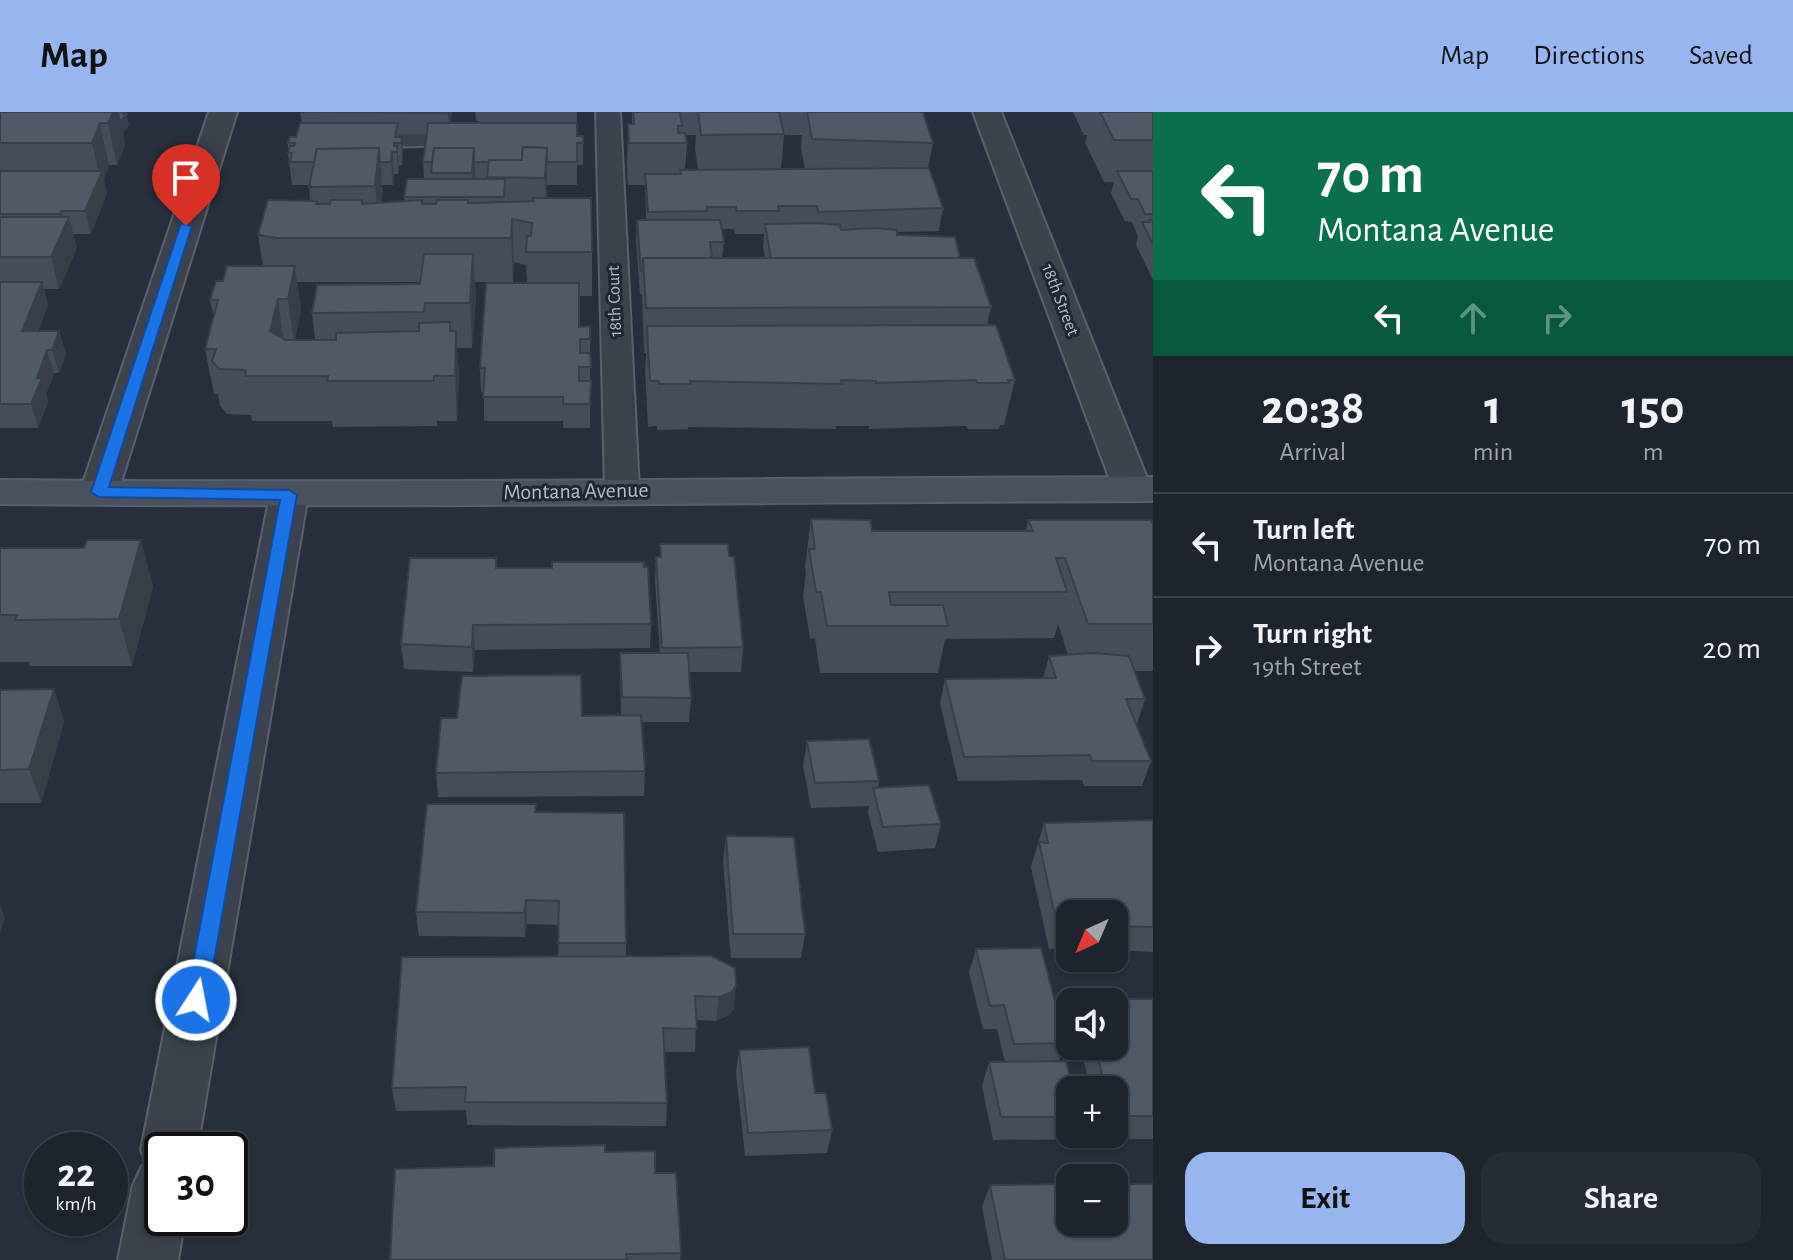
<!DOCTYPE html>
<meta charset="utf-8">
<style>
body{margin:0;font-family:"Alegreya Sans",sans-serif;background:#252c35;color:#f1f3f6;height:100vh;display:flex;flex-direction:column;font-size:30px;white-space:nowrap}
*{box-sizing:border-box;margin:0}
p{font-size:26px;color:#a0a4aa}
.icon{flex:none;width:44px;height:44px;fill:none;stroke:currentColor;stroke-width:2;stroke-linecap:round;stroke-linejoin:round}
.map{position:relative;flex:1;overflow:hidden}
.panel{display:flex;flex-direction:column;background:#1d242d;width:640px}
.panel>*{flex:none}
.guide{background:#0b6e4f;color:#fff;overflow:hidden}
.needle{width:52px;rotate:224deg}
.tools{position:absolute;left:1056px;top:788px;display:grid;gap:16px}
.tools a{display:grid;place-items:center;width:72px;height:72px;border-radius:16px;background:#1d242d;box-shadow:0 2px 6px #0004,0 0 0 2px #3b4149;font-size:40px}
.speed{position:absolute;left:24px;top:1020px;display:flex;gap:16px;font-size:40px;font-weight:700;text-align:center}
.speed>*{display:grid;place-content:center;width:104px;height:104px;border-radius:50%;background:#1d242d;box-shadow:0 2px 6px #0004,0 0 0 2px #3b4149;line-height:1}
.speed small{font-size:20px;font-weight:400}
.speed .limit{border:4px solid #111;border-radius:12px;background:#fff;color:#111}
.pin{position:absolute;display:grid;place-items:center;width:68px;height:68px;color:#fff;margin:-82px -34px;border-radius:50% 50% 50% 0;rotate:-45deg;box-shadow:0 0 8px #0007}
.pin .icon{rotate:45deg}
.me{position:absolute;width:88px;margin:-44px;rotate:11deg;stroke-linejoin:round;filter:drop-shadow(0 0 6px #0008)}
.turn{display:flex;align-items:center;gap:28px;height:168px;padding:0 32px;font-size:36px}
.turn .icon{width:104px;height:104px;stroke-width:2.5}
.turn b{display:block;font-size:56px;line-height:68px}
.lanes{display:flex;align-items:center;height:76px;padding:0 32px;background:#0003;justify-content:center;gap:40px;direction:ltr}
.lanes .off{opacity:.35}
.eta{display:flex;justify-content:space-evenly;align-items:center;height:136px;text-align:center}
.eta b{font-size:48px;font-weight:700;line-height:56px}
.action{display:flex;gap:16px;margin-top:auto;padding:16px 32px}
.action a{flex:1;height:92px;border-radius:24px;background:#96b6ed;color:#111;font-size:32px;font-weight:700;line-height:92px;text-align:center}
.action a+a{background:#252c35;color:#f1f3f6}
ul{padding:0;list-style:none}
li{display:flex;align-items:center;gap:24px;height:104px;padding:0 32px;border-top:2px solid #3b4149}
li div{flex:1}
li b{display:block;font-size:30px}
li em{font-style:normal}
header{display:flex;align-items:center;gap:48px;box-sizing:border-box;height:112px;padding:0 40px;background:#96b6ed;color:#111}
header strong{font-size:38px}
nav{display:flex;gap:44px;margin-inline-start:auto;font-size:28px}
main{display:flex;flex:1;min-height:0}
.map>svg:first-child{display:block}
</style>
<header>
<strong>Map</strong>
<nav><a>Map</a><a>Directions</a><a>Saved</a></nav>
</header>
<main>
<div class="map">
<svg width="1153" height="1148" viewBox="0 0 1153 1148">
<rect width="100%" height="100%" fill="#27303c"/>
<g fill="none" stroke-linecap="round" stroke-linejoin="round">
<!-- lane casing -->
<g stroke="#59606a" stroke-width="4">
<g id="lane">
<path d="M596 0H620L639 378 634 385 622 388 610 385 605 378Z"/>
<path d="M478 19 487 22 491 27 487 32 352 36 343 33 339 28 343 23 352 20Z"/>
</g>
</g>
<!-- street casing -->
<g stroke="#59606a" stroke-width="4">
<g id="street">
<path d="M209 0H237L118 380 113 389 99 392 85 389 80 380Z"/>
<path d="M973 0H1001L1151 376 1146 385 1132 388 1118 385 1113 376Z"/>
<path d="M289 371 303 374 308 383 197 1038H162V1106H185L178 1148H118L133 1073 142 1054 147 1052 141 1038 270 383 275 374Z"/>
</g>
</g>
<!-- secondary casing -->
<g stroke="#59606a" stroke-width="4">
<path id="secondary" d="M1153 365V389C769 390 384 396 0 392V368C384 372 769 366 1153 365Z"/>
</g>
<!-- lane -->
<use href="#lane" fill="#3b424c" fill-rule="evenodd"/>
<!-- street -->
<use href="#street" fill="#3b424c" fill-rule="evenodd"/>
<!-- secondary -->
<use href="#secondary" fill="#49515f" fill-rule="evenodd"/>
</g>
<!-- wall -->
<g fill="#454d59" fill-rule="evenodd">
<path d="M0 0 129 13 123 21 125 33 117 53H109L104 67 107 81 91 122H73L77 136 59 177H44L48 193 38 219H59L66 243 59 261H54L46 282 48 290 38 316H0Z"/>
<path d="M300 0H452L450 11H479V9H476L475 0H577V24H583V53H577V73H547V86L592 140V184H579V215L590 214V316H563V309H484V280H481L480 256 527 171 526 153 514 150 513 170H475L476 186 472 236H457L459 264 457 309H437V314L333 315 332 309H252L251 303 227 302 220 294 218 282H214L205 237 214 206 210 188 223 169 263 154 258 123 310 89 309 73H292L288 41V31L296 25 302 11ZM398 22H427L423 50 424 67 404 85 405 89 382 91V73H393L394 62H398L399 53H402L403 47 402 25H399ZM297 170H420V172L312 201 315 228H295L301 198Z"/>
<path d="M632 0H923L933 31 928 56 943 96 939 119 897 120V123L960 146 991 195 987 213 1015 268 1004 313H1000L999 317H968L966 314 869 317V314H836V317L688 315V317L657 318V314L648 315 645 259 646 241H644L642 182H640L636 131 637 108H646L645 73H628L627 54 628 12H632ZM686 23H696L695 36 698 58H685L687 31ZM784 23H802L801 36 805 57H781ZM722 117H734L735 122H764L763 135 765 146H722L724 130Z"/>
<path d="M1073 0H1153V168L1136 133 1138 124 1132 110 1125 109 1111 81 1114 70H1104L1085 31 1087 23H1084Z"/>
<path d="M811 407 872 419H1026L1028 408 1153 412V559H1135L1145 587 1137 612 1151 649 1142 674H1084L1082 668 958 669 940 591 945 567 1043 566 1049 544 1068 543 1058 512 1054 526 945 527 938 561H820L815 526 810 527 803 484 806 461 805 454Z"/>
<path d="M660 432 729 444 743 535 741 560H689L691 586 689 610H641L645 659 644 684 438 685 436 661 582 604H621L620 541H660L655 469 656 445H660Z"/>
<path d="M0 436 153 474 132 554H30L29 550H0Z"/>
<path d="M496 446 497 456 651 512 650 536 475 538 473 560 404 557 401 532Z"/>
<path d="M54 577 64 610 41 691H0V578Z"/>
<path d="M807 629 879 669 878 676 941 712 935 736 878 740 868 701 869 694 811 696 803 654Z"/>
<path d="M536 700 626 831V845L712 844 734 897 729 903 716 909 696 908 695 940H665L667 991 666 1014 467 1013 466 998 396 999 392 976 558 845 559 813 527 812 525 825 419 824 416 800Z"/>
<path d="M1153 708V840L1114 838V802H1070V837H1049L1031 755 1044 711Z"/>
<path d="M726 724 805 822 801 846H731L723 749Z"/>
<path d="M976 837 1066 931 1059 949 1070 966H1088L1083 946 1087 934H1114V890H1097L1098 887H1153V1027L993 1028 982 974 989 950H1005L997 917H983L969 861ZM1070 978H1114V1022H1070Z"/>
<path d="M739 938 832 1018 827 1041 745 1044 736 961Z"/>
<path d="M605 1040 655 1061 681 1141 680 1148H390L494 1054Z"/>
<path d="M990 1073 1153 1148H992L982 1095Z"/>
</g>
<!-- shaded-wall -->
<g fill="#383f48">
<path d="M113 0H126L129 13 123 21 125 33 117 53 108 11Z"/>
<path d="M448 0H452L449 22Z"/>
<path d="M100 11 109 53 104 67 107 81 91 122 85 99 100 65 92 31Z"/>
<path d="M402 25 403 47 402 53 401 31Z"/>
<path d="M397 34 399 56 398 62 397 40Z"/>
<path d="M379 36 383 79 379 117 375 74Z"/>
<path d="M474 36 476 78 473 85 472 61Z"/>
<path d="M547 36V78L546 108 545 66Z"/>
<path d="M392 40 394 62 393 73 391 50Z"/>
<path d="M61 99 65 115 69 105 77 136 59 177 51 145 64 118 60 102Z"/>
<path d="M512 107 514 150 513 170 511 126Z"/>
<path d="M473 142 476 186 472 236 470 191Z"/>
<path d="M295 154 301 198 294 232 288 187Z"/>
<path d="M42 170 48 193 28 242 22 219Z"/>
<path d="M278 187 284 232 270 219Z"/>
<path d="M59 219 66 243 59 261 52 238Z"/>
<path d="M456 219 459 264 457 309 455 264Z"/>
<path d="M47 238 54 261 46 282 48 290 38 316 31 292 37 266Z"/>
<path d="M141 428 153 474 132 554 119 507Z"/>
<path d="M473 513 475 538 473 560 472 535Z"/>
<path d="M54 577 64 610 41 691 29 657Z"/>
<path d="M526 788 527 812 525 825 524 801Z"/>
<path d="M0 793 5 806 0 822Z"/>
<path d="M736 873 734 897 729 903 716 909 719 885Z"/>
</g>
<!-- building -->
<g fill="#505a67" stroke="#383f48" stroke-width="2">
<path d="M0 0H113L108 11H100L92 31H0Z"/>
<path d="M118 0H124L123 2H127L120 10Z"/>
<path d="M300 0H448V1Z"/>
<path d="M633 0H680L682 14H678V21H685L687 31H629L628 12H634Z"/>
<path d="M698 0H779L784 22 701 23Z"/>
<path d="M807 0H923L933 31 812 27Z"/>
<path d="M1100 0H1153V28H1114Z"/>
<path d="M300 11H398L395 25H402L401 31H394V34H397V40H392L391 50H380L379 36 317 37 314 50H290L292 41H288L290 34H294L295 31H288L290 25H296Z"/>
<path d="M428 11H577V24H583V31H577V50H547V36L523 35 522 48H489V50H474V36H434L432 50H423Z"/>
<path d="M523 35 547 36 545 66 487 65 489 48H522Z"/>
<path d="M379 36 375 74 309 75 317 37Z"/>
<path d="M434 36H474L472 61H431Z"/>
<path d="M929 56 943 96 818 100 817 94H778L779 99H736V95H707V99L648 100 645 62H681L680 58Z"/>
<path d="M0 59H102L85 99H61L60 102H0Z"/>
<path d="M1117 59H1153V102H1145L1138 87H1131Z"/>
<path d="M407 67H505L504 85H404Z"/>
<path d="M533 86H591L592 140H526L527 124H531L532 111 512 107 511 126H277L258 123 268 88 317 89 316 92H330L331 88H362V92L422 88V92H436L437 88H468V91H479L534 89Z"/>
<path d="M0 105H69L51 145H0Z"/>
<path d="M637 108H720L724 130H710L712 146H643V159H641Z"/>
<path d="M1149 108H1153V132L1142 110H1150Z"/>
<path d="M817 111 840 113 841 118 873 116 897 118V123L955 125 960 146H771L765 112Z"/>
<path d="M424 142H473L470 191H425L424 200 312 201 317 173 420 172Z"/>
<path d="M643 146H974L991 195 646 196Z"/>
<path d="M227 154H295L288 187H278L270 219 286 228H336V221L419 219V211L450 210V219H456L455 264H434V269H327L328 264H245L246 258 219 257 212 249 216 237H205L218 188H210L216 169H223Z"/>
<path d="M0 170H42L22 219H59L52 238H47L37 266H42L31 292H0Z"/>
<path d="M486 171H579V215L590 214V227H580V241H590L591 255H579V269H591L590 292H563V285H483L485 256H480Z"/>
<path d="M996 213 1015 268H1008L1009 271H977L976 268 876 271V269L841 268 842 272 690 269 691 272H659V269H650L647 214Z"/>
<path d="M811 407 870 408 872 419H1033L1028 408H1151L1153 412V512H1088L1065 446H1056L1067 480H889L891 493H943L948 514H827L821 480H816L809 437H815Z"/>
<path d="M87 428H141L119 507 15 508 17 503H0V436H84Z"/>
<path d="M660 432H728L729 444 734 445 743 535 662 536 656 445H661Z"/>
<path d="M410 446H496V456H552V450H644V455H648L651 512 473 513 472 535 401 532Z"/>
<path d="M620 541H688L691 586 622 585Z"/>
<path d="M1093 541 1129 544 1145 587H1126L1151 649H1092L1090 643 964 645 945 567 1056 566 1049 544Z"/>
<path d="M581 563 582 604 641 603 645 659 436 661 441 606H457L462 564Z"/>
<path d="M54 577 29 657 0 658V578Z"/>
<path d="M869 627 879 669 815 671 807 629Z"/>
<path d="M929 673 941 712 883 715 873 676Z"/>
<path d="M427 692H536L535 700 624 701 626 831H558L559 789 526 788 524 801 416 800Z"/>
<path d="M1153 708V815L1114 814V802H1070V813H1057L1039 730 1048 731 1044 711Z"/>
<path d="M726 724 794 725 805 822H733Z"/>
<path d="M1041 836 1066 931 1014 932 1004 893 990 894 976 837Z"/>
<path d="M712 844 735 856 736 873 732 880 719 885 695 884 697 917 663 916 667 991 465 990 466 975 392 976 402 845Z"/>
<path d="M1098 887H1153V1004H1114V978H1070V1005H1001L989 950 1066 949 1070 966H1103L1095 934H1114V890H1099Z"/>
<path d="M809 935 815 981H826L832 1018 748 1021 739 938Z"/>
<path d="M605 1033V1040L655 1039V1061H676L681 1141 626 1142 627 1148H390L395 1057 494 1054V1036Z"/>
<path d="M1070 1072V1110H1114V1072H1153V1148H1005L990 1073Z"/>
</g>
<!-- route -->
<path fill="#1a73e8" stroke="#114b97" stroke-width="2" d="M181 111 192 114 109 375 289 378 297 383 207 888 204 894 196 897 189 894 186 888 280 388 99 385 91 380Z"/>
<g text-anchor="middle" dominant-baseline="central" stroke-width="6" stroke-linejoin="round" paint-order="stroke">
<!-- far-street labels -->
<g font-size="18" fill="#b7bdc7" stroke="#202732">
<text transform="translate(1060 188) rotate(69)">18th Street</text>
<text transform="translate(615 189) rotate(-92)">18th Court</text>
</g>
<!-- street labels -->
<g font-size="22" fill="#b7bdc7" stroke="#202732">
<text transform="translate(576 379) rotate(-1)">Montana Avenue</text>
</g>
</g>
</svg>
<div class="tools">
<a><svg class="needle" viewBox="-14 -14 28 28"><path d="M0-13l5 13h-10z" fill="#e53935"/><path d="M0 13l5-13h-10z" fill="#a0a4aa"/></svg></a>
<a><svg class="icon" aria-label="sound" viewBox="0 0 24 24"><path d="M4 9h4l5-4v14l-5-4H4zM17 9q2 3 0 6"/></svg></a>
<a>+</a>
<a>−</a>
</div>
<div class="speed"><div>22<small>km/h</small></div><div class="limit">30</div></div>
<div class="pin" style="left:186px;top:114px;background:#d93025"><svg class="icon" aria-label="arrive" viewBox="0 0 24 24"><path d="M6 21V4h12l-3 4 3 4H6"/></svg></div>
<svg class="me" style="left:196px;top:888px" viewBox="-20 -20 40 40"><circle r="17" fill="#1a73e8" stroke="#fff" stroke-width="3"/><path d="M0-11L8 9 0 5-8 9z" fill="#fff"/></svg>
</div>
<section class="panel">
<div class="guide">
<div class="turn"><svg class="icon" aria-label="left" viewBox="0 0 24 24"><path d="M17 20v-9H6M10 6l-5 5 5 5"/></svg><div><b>70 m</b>Montana Avenue</div></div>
<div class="lanes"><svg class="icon" aria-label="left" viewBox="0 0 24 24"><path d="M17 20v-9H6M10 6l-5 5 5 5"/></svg><svg class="icon off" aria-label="ahead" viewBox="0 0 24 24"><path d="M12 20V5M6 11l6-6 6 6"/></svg><svg class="icon off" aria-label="right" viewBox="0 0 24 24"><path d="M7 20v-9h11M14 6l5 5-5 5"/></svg></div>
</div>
<div class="eta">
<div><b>20:38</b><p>Arrival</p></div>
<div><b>1</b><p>min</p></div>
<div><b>150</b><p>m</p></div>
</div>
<ul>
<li><svg class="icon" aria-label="left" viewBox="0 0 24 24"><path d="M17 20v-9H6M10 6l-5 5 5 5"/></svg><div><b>Turn left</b><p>Montana Avenue</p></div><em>70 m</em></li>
<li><svg class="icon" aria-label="right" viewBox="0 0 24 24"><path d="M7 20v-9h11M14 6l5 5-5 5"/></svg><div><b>Turn right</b><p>19th Street</p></div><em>20 m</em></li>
</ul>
<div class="action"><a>Exit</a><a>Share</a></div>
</section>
</main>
